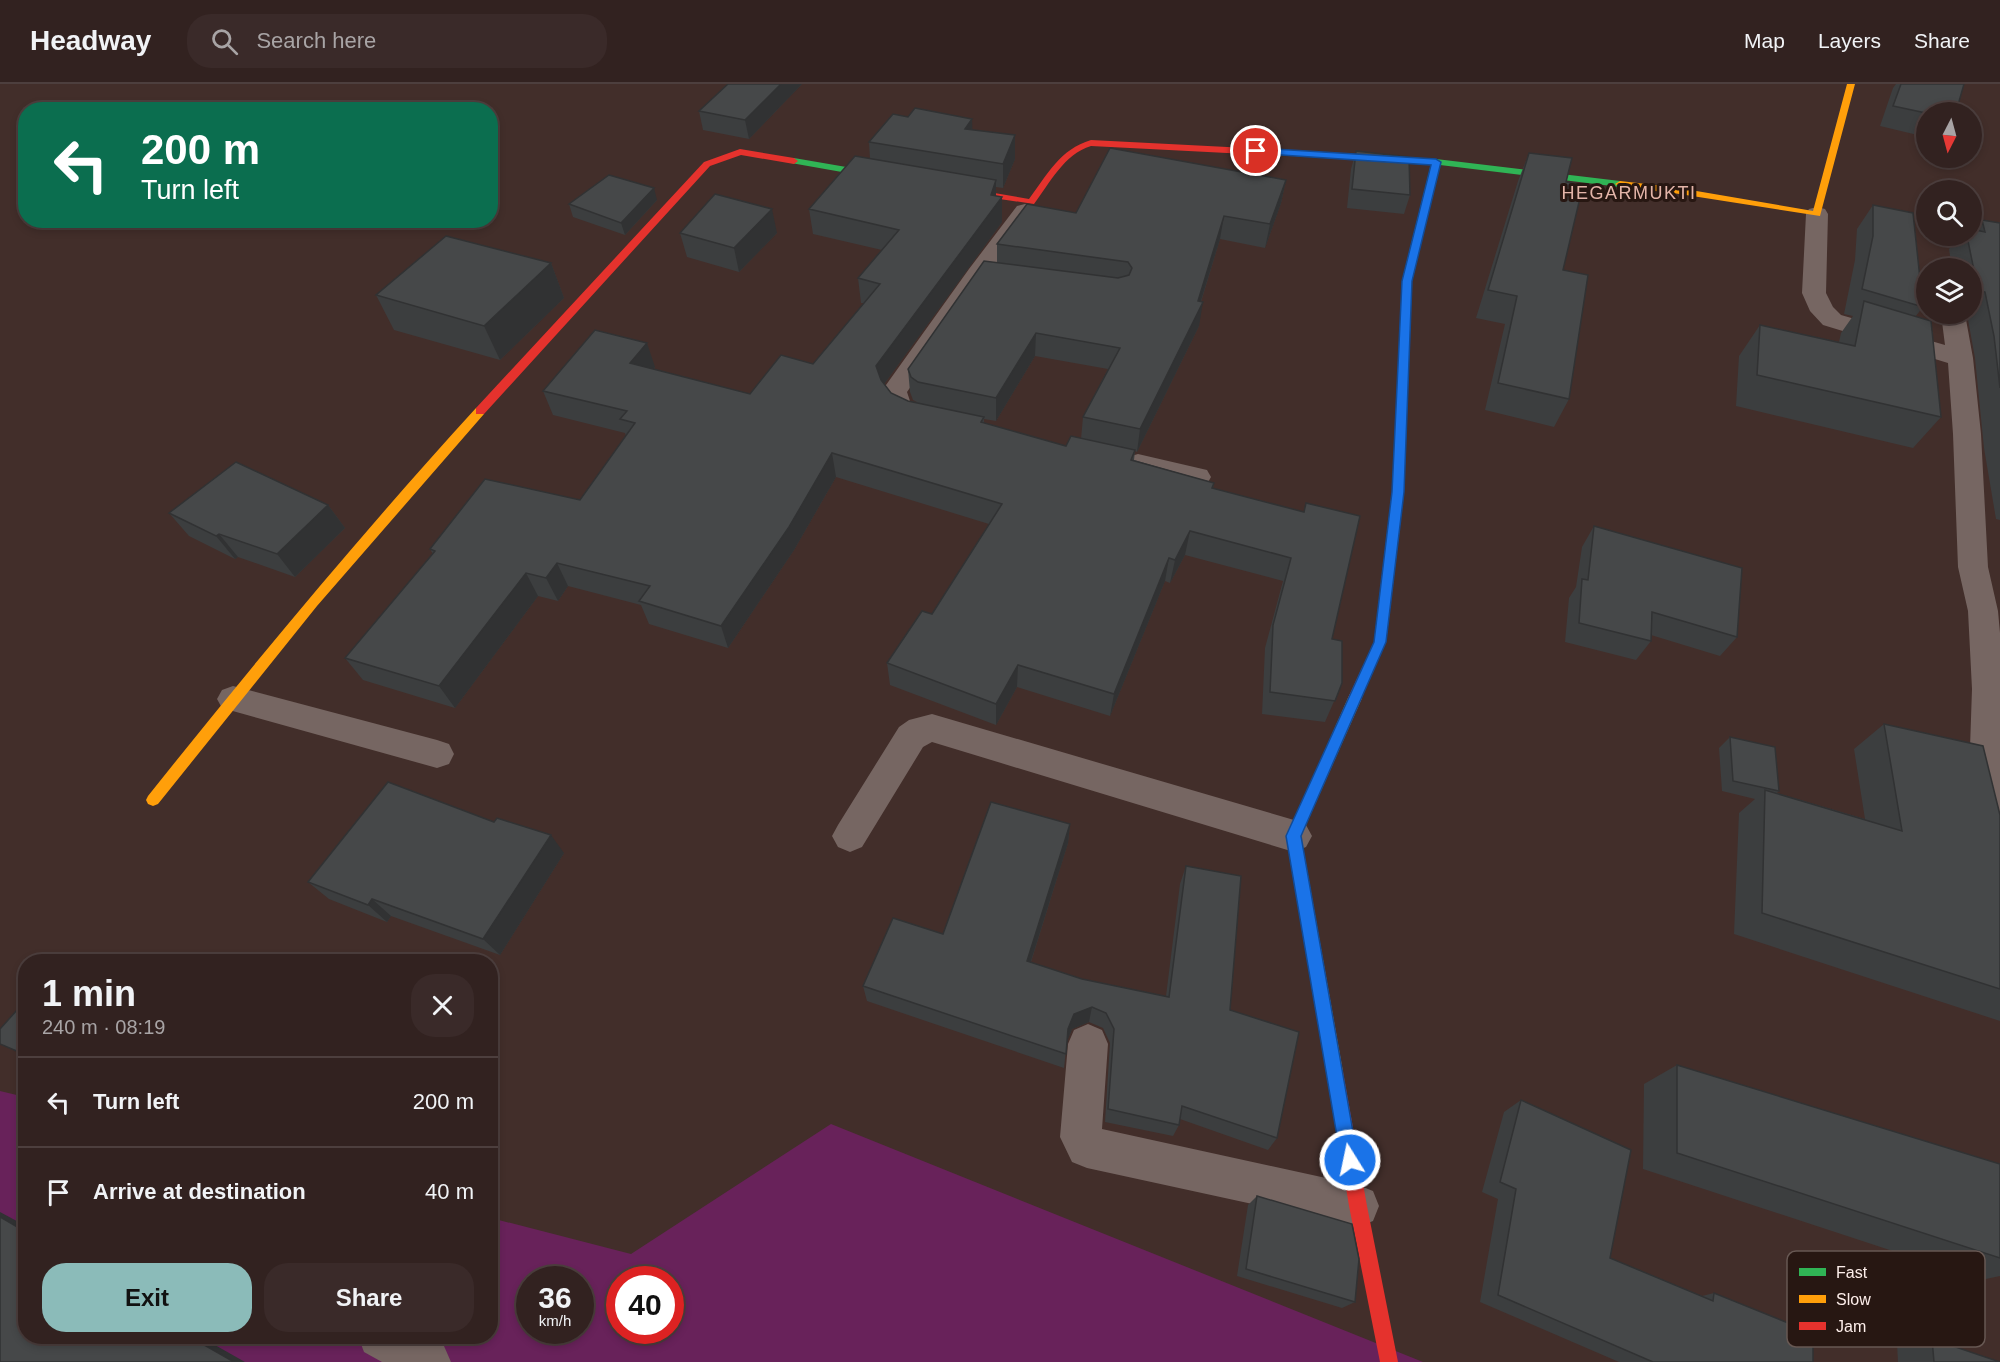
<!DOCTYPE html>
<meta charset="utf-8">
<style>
body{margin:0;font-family:Arial,sans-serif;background:#3a2a29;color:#f1f3f6;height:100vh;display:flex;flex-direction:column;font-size:22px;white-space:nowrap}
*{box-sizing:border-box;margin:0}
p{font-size:20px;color:#a8a4a5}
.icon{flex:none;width:33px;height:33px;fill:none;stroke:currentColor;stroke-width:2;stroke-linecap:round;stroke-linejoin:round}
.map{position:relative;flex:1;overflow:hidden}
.drawer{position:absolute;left:18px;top:870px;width:480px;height:390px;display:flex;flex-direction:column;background:#322220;border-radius:24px;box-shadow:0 3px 9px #0003,0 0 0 2px #4d3f3e}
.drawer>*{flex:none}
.top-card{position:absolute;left:18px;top:18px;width:480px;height:126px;border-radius:24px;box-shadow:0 3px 9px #0003,0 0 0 2px #4d3f3e;background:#0b6e4f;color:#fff;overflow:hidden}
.needle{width:39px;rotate:186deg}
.controls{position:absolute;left:1916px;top:18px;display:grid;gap:12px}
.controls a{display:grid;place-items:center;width:66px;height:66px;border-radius:50%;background:#322220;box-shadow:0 3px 9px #0003,0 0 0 2px #4d3f3e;font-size:30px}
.speed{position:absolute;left:516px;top:1182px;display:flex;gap:12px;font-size:30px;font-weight:700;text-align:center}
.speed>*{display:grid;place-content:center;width:78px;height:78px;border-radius:50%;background:#322220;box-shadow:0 3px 9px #0003,0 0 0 2px #4d3f3e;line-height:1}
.speed small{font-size:15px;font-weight:400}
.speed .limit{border:9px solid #d22;background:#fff;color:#111}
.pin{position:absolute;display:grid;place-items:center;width:51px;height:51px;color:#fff;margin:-26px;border:3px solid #fff;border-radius:50%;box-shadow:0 2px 6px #0007}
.me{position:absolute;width:66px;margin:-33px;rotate:350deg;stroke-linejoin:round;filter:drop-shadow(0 0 4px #0008)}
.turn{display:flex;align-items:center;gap:21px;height:126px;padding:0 24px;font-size:27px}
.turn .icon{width:78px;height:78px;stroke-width:2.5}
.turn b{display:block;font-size:42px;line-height:51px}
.round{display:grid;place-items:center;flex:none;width:63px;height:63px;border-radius:24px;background:#3a2a29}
.head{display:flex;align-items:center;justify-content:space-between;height:102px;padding:0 24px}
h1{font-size:36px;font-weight:800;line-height:45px}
.cta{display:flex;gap:12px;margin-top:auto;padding:12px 24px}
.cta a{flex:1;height:69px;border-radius:24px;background:#8bbbb9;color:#111;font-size:24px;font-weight:800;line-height:69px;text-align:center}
.cta a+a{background:#3a2a29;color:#f1f3f6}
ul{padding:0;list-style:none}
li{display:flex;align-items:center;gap:18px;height:90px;padding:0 24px;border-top:2px solid #4d3f3e}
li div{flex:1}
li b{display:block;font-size:22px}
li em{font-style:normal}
header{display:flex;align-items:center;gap:36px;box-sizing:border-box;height:84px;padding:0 30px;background:#322220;border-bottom:2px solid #4d3f3e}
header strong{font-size:28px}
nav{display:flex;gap:33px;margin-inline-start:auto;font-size:21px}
.search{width:420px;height:54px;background:#3a2a29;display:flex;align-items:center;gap:15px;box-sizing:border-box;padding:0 21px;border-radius:24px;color:#a8a4a5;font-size:22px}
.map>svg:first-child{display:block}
</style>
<header>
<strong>Headway</strong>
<div class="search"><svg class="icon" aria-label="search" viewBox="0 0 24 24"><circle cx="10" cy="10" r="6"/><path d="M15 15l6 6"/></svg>Search here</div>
<nav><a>Map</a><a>Layers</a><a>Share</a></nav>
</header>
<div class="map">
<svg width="2000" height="1278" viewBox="0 0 2000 1278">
<rect width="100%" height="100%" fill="#422e2a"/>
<!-- green -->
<path fill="#68225a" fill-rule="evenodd" d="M0 1007 25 1013 26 1252H490L491 1134 631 1170 831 1040 1423 1278H0ZM530 1196H580V1246H530ZM620 1196H670V1246H620Z"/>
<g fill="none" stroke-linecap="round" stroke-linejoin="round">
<!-- street -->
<g fill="#766662" fill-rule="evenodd">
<path d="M1025 120 1033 122 1036 127 985 195 907 308 910 317 935 328 939 334 935 340C912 347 886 332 881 308L969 185 1017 122Z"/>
<path d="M1817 123 1825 125 1828 130 1826 209 1833 223 1841 231 1945 261 1941 230H1965L1973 274 1981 350 1988 483 1998 527 2000 549V779L1987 774 1982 763 1970 664 1972 605 1968 527 1958 483 1953 350 1948 279 1823 241 1810 227 1802 209 1806 130 1809 125Z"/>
<path d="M1138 370 1207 386 1211 393 1207 400 1197 403 1128 387 1124 380 1128 373Z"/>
<path d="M233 602 437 656 449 660 454 670 449 680 437 684 222 624 217 615 222 606Z"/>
<path d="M932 630 1294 736 1306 741 1312 752 1306 763 1294 768 932 658 923 663 862 763 850 768 838 763 832 752 838 741 899 643 909 636Z"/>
<path d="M1088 940 1102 946 1108 960 1102 1045 1358 1101 1373 1107 1379 1122 1373 1137 1358 1143 1087 1084 1072 1078 1060 1053 1068 960 1074 946Z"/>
<path d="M358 1252H427L444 1262 451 1278H382L364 1268Z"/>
</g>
<!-- fast -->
<g fill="#30b455" fill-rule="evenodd">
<path d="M1266 65 1436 75 1620 97 1625 100 1620 103 1440 81 1412 197 1408 289 1403 292 1398 289 1402 197 1431 80 1263 70 1262 68Z"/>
<path d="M794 74 887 90 892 93 887 96 791 79 790 77Z"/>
</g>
<!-- slow -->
<g fill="#ff9f0a" fill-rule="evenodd">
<path d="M1847 0H1855L1820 132 1673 109 1620 103 1615 100 1620 97 1673 103 1813 127Z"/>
<path d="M480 323 484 324V330L317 522 158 720 153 722 148 720 146 716 148 712C254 579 362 449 476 324Z"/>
<path d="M1355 609 1360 610 1362 614 1301 752 1343 988 1341 994 1335 996 1329 994 1327 988 1287 752 1348 614 1350 610Z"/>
</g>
<!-- jam -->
<g fill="#e5322d" fill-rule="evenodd">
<path d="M1091 56 1266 65 1270 68 1266 71 1091 62C1064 70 1050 99 1034 120L959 109 954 106 959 103 1029 115C1047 91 1060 65 1091 56Z"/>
<path d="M740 65 794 74 798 77 794 80 741 71 710 82 484 330H476V324L704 78Z"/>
<path d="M1403 286 1408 289 1404 408 1386 558 1360 618H1350L1348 614 1374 558 1392 408 1398 289Z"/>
<path d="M1335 980 1341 982 1343 988 1367 1122 1398 1278H1380L1349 1122 1327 988 1329 982Z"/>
</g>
</g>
<!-- wall -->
<g fill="#3c3e3f" fill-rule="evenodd">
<path d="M802 0 749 55 703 46 699 27Z"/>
<path d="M1896 0H1964L1926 28V53L1880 42 1893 4Z"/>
<path d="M973 46 1015 51V75L1003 104 996 103V112L1002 113V138L884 300 891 309 908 317 917 318 913 316 910 308 908 285 997 179V160L1076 129 1286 96 1281 119 1265 164 1220 155 1201 218 1199 242 1137 368 1135 367 1134 376 1214 399 1213 405 1303 428 1342 599 1325 638 1262 630 1265 564 1283 497 1185 471 1170 499 1165 497 1110 632 1017 603 996 641 890 601 887 579 932 530 989 440 836 393 794 466 728 564 649 540 641 521 568 502 558 517 538 512 455 624 363 596 345 574 433 470 430 465 580 416 626 352 625 349 553 331 543 307 655 283 654 285 750 310 813 280 864 219H861L858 194 882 166 813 150 809 125 870 75 869 58ZM1035 272 1108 285 1083 333 1081 355 1066 362 984 339V335L996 337Z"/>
<path d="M1356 67 1410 111 1404 130 1347 124 1351 85Z"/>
<path d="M1529 69 1566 98 1563 186 1569 315 1554 343 1485 326 1505 240 1476 234 1518 97Z"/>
<path d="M657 116 625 151 573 133 569 120Z"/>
<path d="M1873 121 1923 223 1915 233 1941 333 1913 364 1736 322 1739 272 1760 241 1839 258 1841 249 1853 232 1844 230 1855 176 1857 145Z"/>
<path d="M1982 136 2000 139V436L1996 435 1984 364 1975 274 1967 230H1971V184H1952L1949 165 1960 152H1971Z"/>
<path d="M680 149H777L739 188 687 173Z"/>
<path d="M551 179 564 214 500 276 394 246 376 211Z"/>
<path d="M328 421 345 444 295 493 238 473 235 475 189 452 169 429Z"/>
<path d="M1594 442 1737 553 1720 572 1651 551V557L1636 576 1565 558 1569 514 1576 503 1582 463Z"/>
<path d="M1884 640 2000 731V937L1734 850 1739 729 1755 715 1722 707 1719 664 1730 653 1779 707 1777 709 1865 735 1854 665Z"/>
<path d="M1070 740 1068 759 1031 878 1082 895 1166 912 1180 800 1186 782 1230 926 1277 1054 1268 1066 1180 1035 1179 1041 1173 1052 1105 1038 1110 959 1103 944 1089 938 1072 945 1067 957 1064 984 867 917 863 902 943 850Z"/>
<path d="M564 769 500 871 391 832 387 838 329 815 308 798Z"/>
<path d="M1677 981 2000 1080V1192L1981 1196 1643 1085 1644 1000Z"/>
<path d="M1521 1016 1610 1174 1702 1212 1714 1209 1813 1278H1619L1480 1218 1498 1115 1482 1108 1504 1028Z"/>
<path d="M1257 1112 1355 1218 1342 1224 1237 1192 1248 1121Z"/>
<path d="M1932 1255 2000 1278H1898L1897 1259Z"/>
</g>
<!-- shaded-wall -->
<g fill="#313233">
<path d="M781 0H802L749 55 745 36Z"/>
<path d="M972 35 973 59 965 45Z"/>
<path d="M1015 51V75L1003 104V80Z"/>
<path d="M996 96V121L1002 113V138L879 307 876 282 991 111Z"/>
<path d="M1286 96 1281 119 1265 164 1270 140Z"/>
<path d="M654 104 657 116 625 151 621 139Z"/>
<path d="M772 125 777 149 739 188 734 164Z"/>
<path d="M1224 132 1220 155 1196 233 1203 218 1199 242 1137 368 1140 345 1198 217Z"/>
<path d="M551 179 564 214 500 276 484 242Z"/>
<path d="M1036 249 1035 272 996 337V314Z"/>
<path d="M647 259 655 283 639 304 630 279Z"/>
<path d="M832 369 836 393 794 466 728 564 721 542Z"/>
<path d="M328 421 345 444 295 493 277 470Z"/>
<path d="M1190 447 1185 471 1170 499 1175 476Z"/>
<path d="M219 450 238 473 235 475 216 452Z"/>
<path d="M1169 474 1165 497 1110 632 1114 610Z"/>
<path d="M557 479 568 502 558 517 546 494Z"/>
<path d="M526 489 538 512 455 624 439 602Z"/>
<path d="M1018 581 1017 603 996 641V620Z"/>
<path d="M1070 740 1068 759 1026 893 1027 877Z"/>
<path d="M551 751 564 769 500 871 483 855Z"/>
<path d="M372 815 391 832 387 838 368 821Z"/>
<path d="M1092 923 1089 938 1072 945 1066 960 1068 945 1074 930Z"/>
<path d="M0 1128 26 1142V1148L0 1133Z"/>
<path d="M194 1252H205L216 1259 215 1261 245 1278H234L199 1258Z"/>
</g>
<!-- building -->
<g fill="#464849" stroke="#313233" stroke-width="1.5">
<path d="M728 0H781L745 36 699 27Z"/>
<path d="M1901 0H1964L1956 28H1926V29L1893 22Z"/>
<path d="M915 24 972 35 965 45 1015 51 1003 80 869 58 893 30 908 33Z"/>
<path d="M1110 64 1286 96 1270 140 1224 132 1198 217 1203 218 1140 345 1083 333 1120 264 1036 249 996 314 918 298 911 293 908 285 984 177 1118 194 1129 191 1132 184 1128 178 997 160 1027 120 1076 129Z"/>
<path d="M1356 67 1409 73 1410 111 1352 105Z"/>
<path d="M1529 69 1572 74 1566 98 1583 101 1563 186 1588 191 1569 315 1498 299 1517 212 1488 206Z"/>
<path d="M855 72 996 96 991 111 1002 113 876 282 881 296 891 309 908 317 984 333 981 338 1066 362 1071 352 1135 366 1131 376 1214 399 1212 404 1304 428 1306 419 1360 432 1332 555 1342 557V599L1335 617 1270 608 1273 541 1291 474 1190 447 1175 476 1169 474 1114 610 1018 581 996 620 887 579 922 527 932 530 1002 420 832 369 789 443 721 542 639 517 650 502 557 479 546 494 526 489 439 602 345 574 435 467 430 465 485 395 580 416 635 339 620 335 627 327 543 307 595 246 647 259 630 279 750 310 781 271 813 280 880 200 858 194 899 146 809 125Z"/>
<path d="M609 91 654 104 621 139 569 120Z"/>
<path d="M715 110 772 125 734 164 680 149Z"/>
<path d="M1873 121 1913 129 1923 223 1862 205 1873 152Z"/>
<path d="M1982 136 2000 139V304L1994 252 1985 208 1978 206 1967 152H1971V145L1985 148Z"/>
<path d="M446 152 551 179 484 242 376 211Z"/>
<path d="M1864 217 1931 237 1941 333 1757 291 1760 241 1855 262Z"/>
<path d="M236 378 328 421 277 470 219 450 216 452 169 429Z"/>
<path d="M1594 442 1742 484 1737 553 1652 528 1651 557 1579 539 1582 495 1588 496Z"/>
<path d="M1884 640 1983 662 2000 731V905L1762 829 1765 706 1902 747Z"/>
<path d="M1730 653 1775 663 1779 707 1733 697Z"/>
<path d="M388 698 494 738 497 734 551 751 483 855 372 815 368 821 308 798Z"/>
<path d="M991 718 1070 740 1027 877 1082 895 1169 913 1186 782 1241 792 1230 926 1299 948 1277 1054 1182 1022 1179 1041 1108 1025 1114 945 1106 929 1092 923 1074 930 1068 945 1066 970 863 902 893 834 943 850Z"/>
<path d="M202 872 219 878H199Z"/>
<path d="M26 916V971L0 960V945Z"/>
<path d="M1677 981 2000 1080V1174L1677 1069Z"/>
<path d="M1521 1016 1631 1066 1610 1174 1713 1217 1714 1209 1813 1249V1278H1653L1498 1211 1516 1105 1500 1098Z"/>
<path d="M1257 1112 1352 1140 1359 1175 1355 1218 1246 1185Z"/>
<path d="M0 1133 26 1148V1252H194L201 1257 199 1258 234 1278H0Z"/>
<path d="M1932 1255 2000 1278H1934Z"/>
</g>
<!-- route -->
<path fill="#1a73e8" stroke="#114b97" stroke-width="1.5" d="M1256 64 1436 75 1441 78 1412 197 1404 408 1386 558 1301 752 1358 1076 1356 1082 1350 1084 1344 1082 1341 1076 1286 752 1374 558 1392 408 1402 197 1431 81 1253 69 1251 67Z"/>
<g text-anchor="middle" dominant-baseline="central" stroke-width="6" stroke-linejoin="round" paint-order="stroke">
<!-- far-quarter labels -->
<g font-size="18" letter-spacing="1.5" fill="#e3b4a8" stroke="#271712">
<text x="1629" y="109">HEGARMUKTI</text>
</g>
</g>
<!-- legend -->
<rect x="1787" y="1167" width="198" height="96" rx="9" fill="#271712" stroke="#675853" stroke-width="1.5"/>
<rect x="1799" y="1184" width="27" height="8" fill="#30b455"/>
<rect x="1799" y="1211" width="27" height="8" fill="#ff9f0a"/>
<rect x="1799" y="1238" width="27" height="8" fill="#e5322d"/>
<g font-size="16" fill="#fdeeea">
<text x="1836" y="1194">Fast</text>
<text x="1836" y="1221">Slow</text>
<text x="1836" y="1248">Jam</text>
</g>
</svg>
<div class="controls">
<a><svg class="needle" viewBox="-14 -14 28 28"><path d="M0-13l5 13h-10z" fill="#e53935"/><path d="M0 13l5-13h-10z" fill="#a8a4a5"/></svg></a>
<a><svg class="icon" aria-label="search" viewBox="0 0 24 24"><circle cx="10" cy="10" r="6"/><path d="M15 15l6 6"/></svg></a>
<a><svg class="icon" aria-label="layers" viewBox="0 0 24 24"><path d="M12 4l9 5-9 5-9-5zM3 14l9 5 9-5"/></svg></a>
</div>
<div class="speed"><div>36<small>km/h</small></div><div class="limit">40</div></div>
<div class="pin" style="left:1256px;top:67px;background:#d93025"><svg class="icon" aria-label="arrive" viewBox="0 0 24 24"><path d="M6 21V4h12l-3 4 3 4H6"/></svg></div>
<svg class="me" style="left:1350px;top:1076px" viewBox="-20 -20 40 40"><circle r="17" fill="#1a73e8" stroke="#fff" stroke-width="3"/><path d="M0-11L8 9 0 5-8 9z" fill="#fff"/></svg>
<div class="top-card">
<div class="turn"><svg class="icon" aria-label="left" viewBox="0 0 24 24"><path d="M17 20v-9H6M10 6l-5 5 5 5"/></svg><div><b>200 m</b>Turn left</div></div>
</div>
<section class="drawer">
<div class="head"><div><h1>1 min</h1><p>240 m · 08:19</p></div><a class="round"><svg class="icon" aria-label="close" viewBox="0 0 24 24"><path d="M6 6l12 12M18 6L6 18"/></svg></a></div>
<ul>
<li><svg class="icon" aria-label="left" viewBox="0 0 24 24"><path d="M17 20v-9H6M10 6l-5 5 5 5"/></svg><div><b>Turn left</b></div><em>200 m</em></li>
<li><svg class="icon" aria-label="arrive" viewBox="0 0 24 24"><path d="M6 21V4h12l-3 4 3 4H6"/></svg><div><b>Arrive at destination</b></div><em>40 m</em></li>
</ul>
<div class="cta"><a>Exit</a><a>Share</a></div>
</section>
</div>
